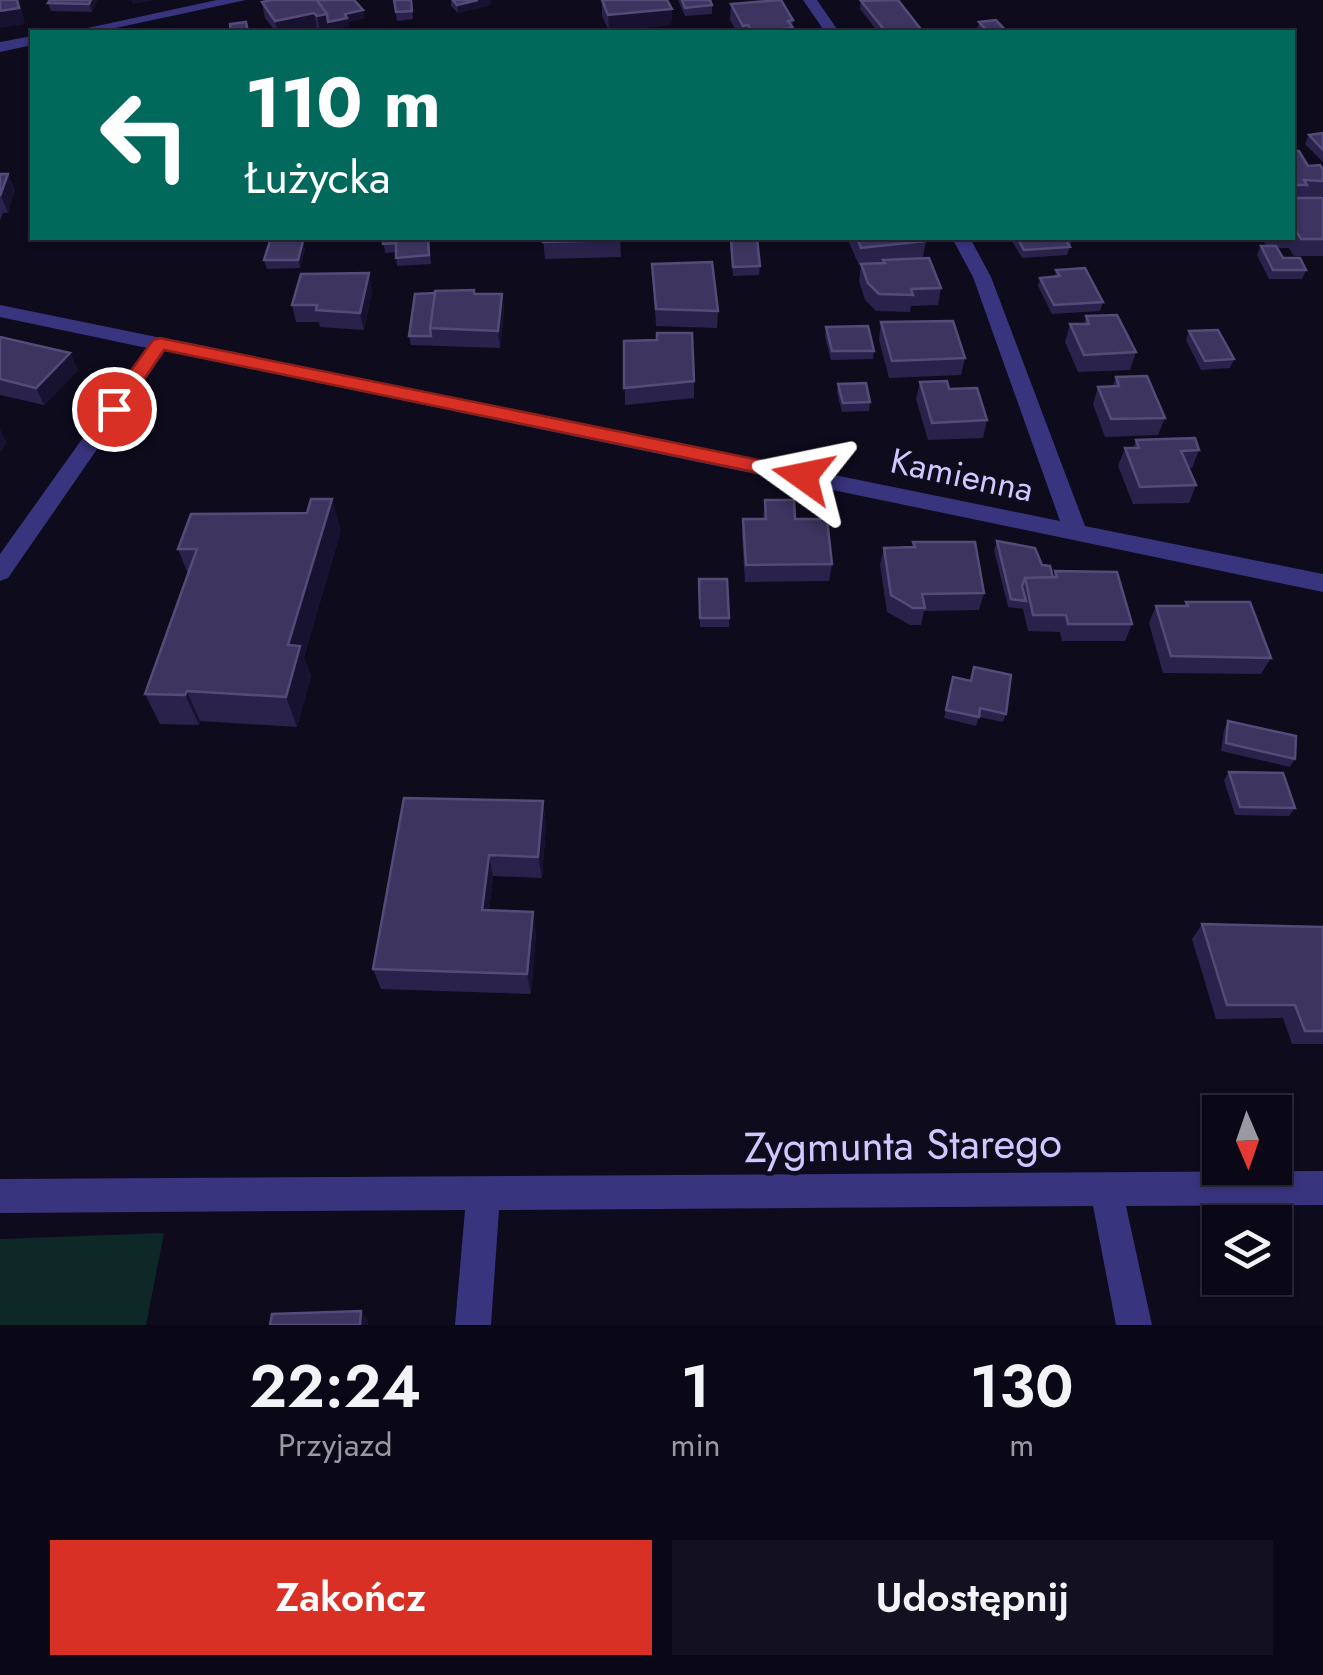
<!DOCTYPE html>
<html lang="pl">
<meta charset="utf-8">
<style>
body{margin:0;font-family:Jost,sans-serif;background:#13111f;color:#f1f3f6;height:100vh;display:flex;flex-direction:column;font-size:38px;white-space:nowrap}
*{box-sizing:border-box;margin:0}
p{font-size:32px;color:#999aa1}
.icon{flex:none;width:55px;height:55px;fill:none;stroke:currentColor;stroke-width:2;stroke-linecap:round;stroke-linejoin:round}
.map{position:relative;height:1325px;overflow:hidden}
.details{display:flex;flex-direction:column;background:#0a0816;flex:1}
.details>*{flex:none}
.banner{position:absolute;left:30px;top:30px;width:1265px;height:210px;border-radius:0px;box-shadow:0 2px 8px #0004,0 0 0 2px #2a2935;background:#00695c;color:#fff;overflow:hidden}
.needle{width:65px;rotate:178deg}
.buttons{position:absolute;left:1202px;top:1095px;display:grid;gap:20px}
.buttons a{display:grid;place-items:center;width:90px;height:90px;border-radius:0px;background:#0a0816;box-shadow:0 2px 8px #0004,0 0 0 2px #2a2935;font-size:50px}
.pin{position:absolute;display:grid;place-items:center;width:85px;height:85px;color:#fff;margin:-42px;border:5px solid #fff;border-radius:50%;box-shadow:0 2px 10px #0007}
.me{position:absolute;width:110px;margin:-55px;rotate:282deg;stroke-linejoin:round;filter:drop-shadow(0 0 8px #0008)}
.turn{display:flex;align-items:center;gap:35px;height:210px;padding:0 50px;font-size:45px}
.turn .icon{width:130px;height:130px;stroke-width:2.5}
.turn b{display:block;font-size:70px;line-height:85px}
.eta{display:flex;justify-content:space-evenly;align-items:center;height:170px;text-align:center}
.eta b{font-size:60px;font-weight:600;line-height:70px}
.button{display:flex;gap:20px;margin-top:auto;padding:20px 50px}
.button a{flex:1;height:115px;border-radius:0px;background:#d93025;color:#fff;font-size:40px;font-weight:600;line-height:115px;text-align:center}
.button a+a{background:#13111f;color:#f1f3f6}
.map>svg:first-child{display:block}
</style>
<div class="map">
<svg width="1323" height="1325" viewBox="0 0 1323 1325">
<rect width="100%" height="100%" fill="#0e0b1d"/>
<!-- green -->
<path fill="#0e2727" d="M164 1233 146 1325H0V1239Z"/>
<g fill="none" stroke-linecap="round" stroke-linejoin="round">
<!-- street -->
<g fill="#39347e" fill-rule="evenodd">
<path d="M217 0H246L97 32H69Z"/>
<path d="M803 0H817L839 32H825Z"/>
<path d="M32 36V45L0 52V42Z"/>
<path d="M952 238H970L991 277 1085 526 1323 574V592L165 351 8 578 0 581V554L147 348 0 317V305L1060 521 973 277Z"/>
<path d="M1323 1171V1205L1126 1206 1152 1325H1116L1093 1206 499 1210 491 1325H455L465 1210 0 1213V1179Z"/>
</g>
</g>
<!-- wall -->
<g fill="#2b224c">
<path d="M97 0 92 12 51 11 48 3Z"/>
<path d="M394 0H411L413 19 397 21Z"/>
<path d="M451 0H491V5L458 13 451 6Z"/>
<path d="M602 0 672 9 671 25 609 31 602 16Z"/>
<path d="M678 0H710L712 5V14L685 16Z"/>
<path d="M861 1 923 32H878L860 9Z"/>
<path d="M262 2 363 10 364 18 348 22 349 26 320 32 317 29 300 32H276L265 18Z"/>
<path d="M731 4 793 20 792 32H737L730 20Z"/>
<path d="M979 22 1007 32H979L977 30Z"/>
<path d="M1323 133V162L1305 144 1309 135Z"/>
<path d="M1292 151 1308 166 1323 170V194L1322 198H1301H1323V256H1294L1289 248H1277L1283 258 1306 270 1302 279H1269L1257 255 1261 246H1266L1262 238H1292Z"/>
<path d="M0 174H8L15 190 8 213H3L0 220Z"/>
<path d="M383 238H429L431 264 397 266 396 252 385 253Z"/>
<path d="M543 238H620L621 257 545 259Z"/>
<path d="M847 238H924L926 241 923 257 941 288 938 305 911 306 910 312 876 311 865 300 859 281 861 265H859Z"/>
<path d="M1010 238H1073L1067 255 1022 258Z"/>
<path d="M731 240 760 266 759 275 733 276Z"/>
<path d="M305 249 300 268 267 269 264 260Z"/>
<path d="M652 264 718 311 717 328 656 326Z"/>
<path d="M1056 270 1103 302 1100 311 1052 314 1038 286 1040 278 1055 276Z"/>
<path d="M369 273 372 291 364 330 320 327 319 322H296L292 305Z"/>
<path d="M475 294H502L504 312 500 348 411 345 409 336Z"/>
<path d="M1086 316 1136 352 1130 370 1078 372 1065 342 1070 324H1084Z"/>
<path d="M881 322 965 358 961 375 889 378 879 340Z"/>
<path d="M826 327 874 351 873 359 831 360 825 336Z"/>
<path d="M1189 331 1234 359 1230 368 1201 370 1186 340Z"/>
<path d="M0 337 70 353 78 370 44 405 0 395Z"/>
<path d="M624 341 694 381V398L625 405Z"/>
<path d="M1116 377 1165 418 1158 435 1105 437 1093 404 1098 387 1113 386Z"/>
<path d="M920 382 949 389 987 420 983 438 928 440 916 399Z"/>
<path d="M838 384 870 402 869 411 842 412 837 393Z"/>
<path d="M1136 440 1199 450 1192 468H1189L1196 485 1189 503 1133 504 1118 466 1125 448H1133Z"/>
<path d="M765 500 795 519 832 564 829 581 745 582 742 536 743 519H763Z"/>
<path d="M341 530 304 657 311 676 297 727 200 721 199 725 160 724 145 694 188 574 178 549Z"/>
<path d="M997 541 1042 565 1053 578 1055 571 1132 624 1125 641H1062L1060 632 1028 631 1023 609 1008 607 994 550Z"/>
<path d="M913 542 984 593 979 610 924 611 921 625H910L887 612 880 565 884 548 912 547Z"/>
<path d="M699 579 729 618V627H700Z"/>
<path d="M1186 602 1271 658 1261 674 1163 673 1149 623 1156 606H1184Z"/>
<path d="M953 677 1006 714 1003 722 979 717 976 726 944 718Z"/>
<path d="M1228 721 1295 759 1290 767 1221 751 1224 730Z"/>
<path d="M1229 772 1295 808 1289 816 1235 815 1224 780Z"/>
<path d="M543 801 546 824 542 878 493 876 489 910 536 933 531 994 381 989 373 969Z"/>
<path d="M1202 924 1323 927V1044H1292L1283 1018 1216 1019 1192 939Z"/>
</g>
<!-- shaded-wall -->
<g fill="#181231">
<path d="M17 0H19L21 6 25 24 0 28V11Z"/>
<path d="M91 0H97L92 12 89 4Z"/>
<path d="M131 0H155L133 4Z"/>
<path d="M478 0H491V5L458 13 457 5Z"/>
<path d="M672 9 671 25 609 31 608 15Z"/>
<path d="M363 10 364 18 348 22 349 26 330 30 328 22 345 14Z"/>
<path d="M314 13 317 29 300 32H278L275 21Z"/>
<path d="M327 14 330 30 320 32 317 16Z"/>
<path d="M793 28 792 32H752Z"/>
<path d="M8 174 15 190 8 213 1 196Z"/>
<path d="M303 241 305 249 300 268 298 260Z"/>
<path d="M369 273 372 291 364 330 360 313Z"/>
<path d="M502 294 504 312 500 348 498 331Z"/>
<path d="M70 353 78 370 44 405 36 388Z"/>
<path d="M0 429 7 443 0 452Z"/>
<path d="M332 499 341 530 304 657 311 676 297 727 286 697 288 645Z"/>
<path d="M187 691 200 721 199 725 185 695Z"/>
<path d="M543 801 546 824 542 878 538 857Z"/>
<path d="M489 855 493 876 487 931 482 910Z"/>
<path d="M533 912 536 933 531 994 527 974Z"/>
<path d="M361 1311 368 1320V1325H360Z"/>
</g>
<!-- building -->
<g fill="#3d345f" stroke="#544b78" stroke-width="2.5">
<path d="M0 0H17L19 8 0 11Z"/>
<path d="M50 0H91L89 4 48 3Z"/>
<path d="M271 0H317L327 14 317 16 314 13 275 21 262 2Z"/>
<path d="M317 0H354L363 10 345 14 347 18 328 22 327 14Z"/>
<path d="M394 0H411L412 11 396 12Z"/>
<path d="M453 0H478L457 5Z"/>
<path d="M602 0H667L672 9 608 15Z"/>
<path d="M682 0H710L712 5 685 8Z"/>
<path d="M781 0 793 20 788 21 793 28 752 32 748 25 743 26 731 4Z"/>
<path d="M898 0 923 32H886L861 1Z"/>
<path d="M996 20 1007 32H988L979 22Z"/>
<path d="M246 22 248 32H231L230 24Z"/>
<path d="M1323 133V150L1309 135Z"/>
<path d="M1292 151H1299L1308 166 1320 165 1323 170V181L1304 180 1307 185H1292Z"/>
<path d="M0 174H8L0 196Z"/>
<path d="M1292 198H1323V239H1301L1296 231H1292Z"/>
<path d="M383 238H428L429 255 396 258V243L383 244Z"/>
<path d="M543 238H620L621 240 543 242Z"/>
<path d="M857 238H924L926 241 861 248Z"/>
<path d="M1017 238H1073L1065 239 1070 247 1024 250Z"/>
<path d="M757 239 760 266 733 267 731 240Z"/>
<path d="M270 241H303L298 260H264Z"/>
<path d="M1261 246H1276L1283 258H1300L1306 270H1273Z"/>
<path d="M929 258 941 288 911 289 913 295 879 294 868 283 861 264 885 263 883 260Z"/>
<path d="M712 262 718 311 656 309 652 264Z"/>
<path d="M1085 268 1103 302 1054 305 1040 278 1060 276 1056 270Z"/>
<path d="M369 273 360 313 316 310 317 305H292L301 274Z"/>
<path d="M474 290V294H502L498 331 430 328 435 291Z"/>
<path d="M435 293 430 328 431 336H409L415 294Z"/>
<path d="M1117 315 1136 352 1084 355 1070 324H1089L1086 316Z"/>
<path d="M953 321 965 358 892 361 881 322Z"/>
<path d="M868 326 874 351H832L826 327Z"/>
<path d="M1218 330 1234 359 1205 361 1189 331Z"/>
<path d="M657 333H692L694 381 624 388V341L657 340Z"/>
<path d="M0 337 70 353 36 388 0 379Z"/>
<path d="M1147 376 1165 418 1111 419 1098 387 1119 386 1116 377Z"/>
<path d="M947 381 949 389 977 388 987 420 932 423 920 382Z"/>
<path d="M866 383 870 402 843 403 838 384Z"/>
<path d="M1195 438 1199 450 1181 451 1196 485 1140 487 1125 448H1139L1136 440Z"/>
<path d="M311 499H332L288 645 300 646 286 697 187 691 185 695 145 694 197 549H178L191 514 307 513Z"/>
<path d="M765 500H794L795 519H827L832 564 746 565 743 519H766Z"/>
<path d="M997 541 1035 548 1042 565 1050 566 1053 578H1025L1022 586 1026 601 1011 599Z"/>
<path d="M913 542H975L984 593 922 594 925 608H913L891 595 884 548 915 547Z"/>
<path d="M1055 571 1117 572 1132 624H1068L1066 615H1033L1025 578 1057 577Z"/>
<path d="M699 579H727L729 618H700Z"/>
<path d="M1186 602H1250L1271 658 1171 656 1156 606H1188Z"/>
<path d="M974 667 1011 675 1006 714 980 708 979 717 946 710 953 677 971 681Z"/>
<path d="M1228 721 1296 736 1295 759 1226 743Z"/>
<path d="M1229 772 1283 773 1295 808 1240 807Z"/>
<path d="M404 798 543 801 538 857 489 855 482 910 533 912 527 974 373 969Z"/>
<path d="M1202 924 1323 927V1031H1305L1295 1005H1227Z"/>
<path d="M361 1311 360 1325H270L272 1314Z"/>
</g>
<!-- route -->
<path fill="#d93025" stroke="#8d1f18" stroke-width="2.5" d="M160 338 803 469 813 476 803 482 164 350 121 413H107V404L153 340Z"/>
<g text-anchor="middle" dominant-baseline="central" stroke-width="9" stroke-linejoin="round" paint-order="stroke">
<!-- street labels -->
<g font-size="35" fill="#cfc7ff" stroke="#0e0b1d">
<text transform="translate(962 475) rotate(12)">Kamienna</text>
</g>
<!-- near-street labels -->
<g font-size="42" fill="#cfc7ff" stroke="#0e0b1d">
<text transform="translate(903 1145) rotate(-1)">Zygmunta Starego</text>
</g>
</g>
</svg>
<div class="buttons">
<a><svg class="needle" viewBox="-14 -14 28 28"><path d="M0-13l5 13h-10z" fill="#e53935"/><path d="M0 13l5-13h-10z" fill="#999aa1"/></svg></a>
<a><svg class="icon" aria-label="layers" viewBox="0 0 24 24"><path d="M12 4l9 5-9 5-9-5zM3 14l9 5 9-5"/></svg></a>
</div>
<div class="pin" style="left:114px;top:409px;background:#d93025"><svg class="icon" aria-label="arrive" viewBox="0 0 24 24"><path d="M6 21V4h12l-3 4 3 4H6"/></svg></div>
<svg class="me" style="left:803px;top:476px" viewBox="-20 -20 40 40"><path d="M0-17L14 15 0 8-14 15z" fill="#d93025" stroke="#fff" stroke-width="4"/></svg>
<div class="banner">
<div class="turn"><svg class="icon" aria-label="left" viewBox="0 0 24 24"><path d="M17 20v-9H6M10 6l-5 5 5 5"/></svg><div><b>110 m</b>Łużycka</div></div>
</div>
</div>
<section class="details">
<div class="eta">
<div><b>22:24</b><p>Przyjazd</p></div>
<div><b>1</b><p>min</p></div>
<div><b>130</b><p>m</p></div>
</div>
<div class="button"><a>Zakończ</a><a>Udostępnij</a></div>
</section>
